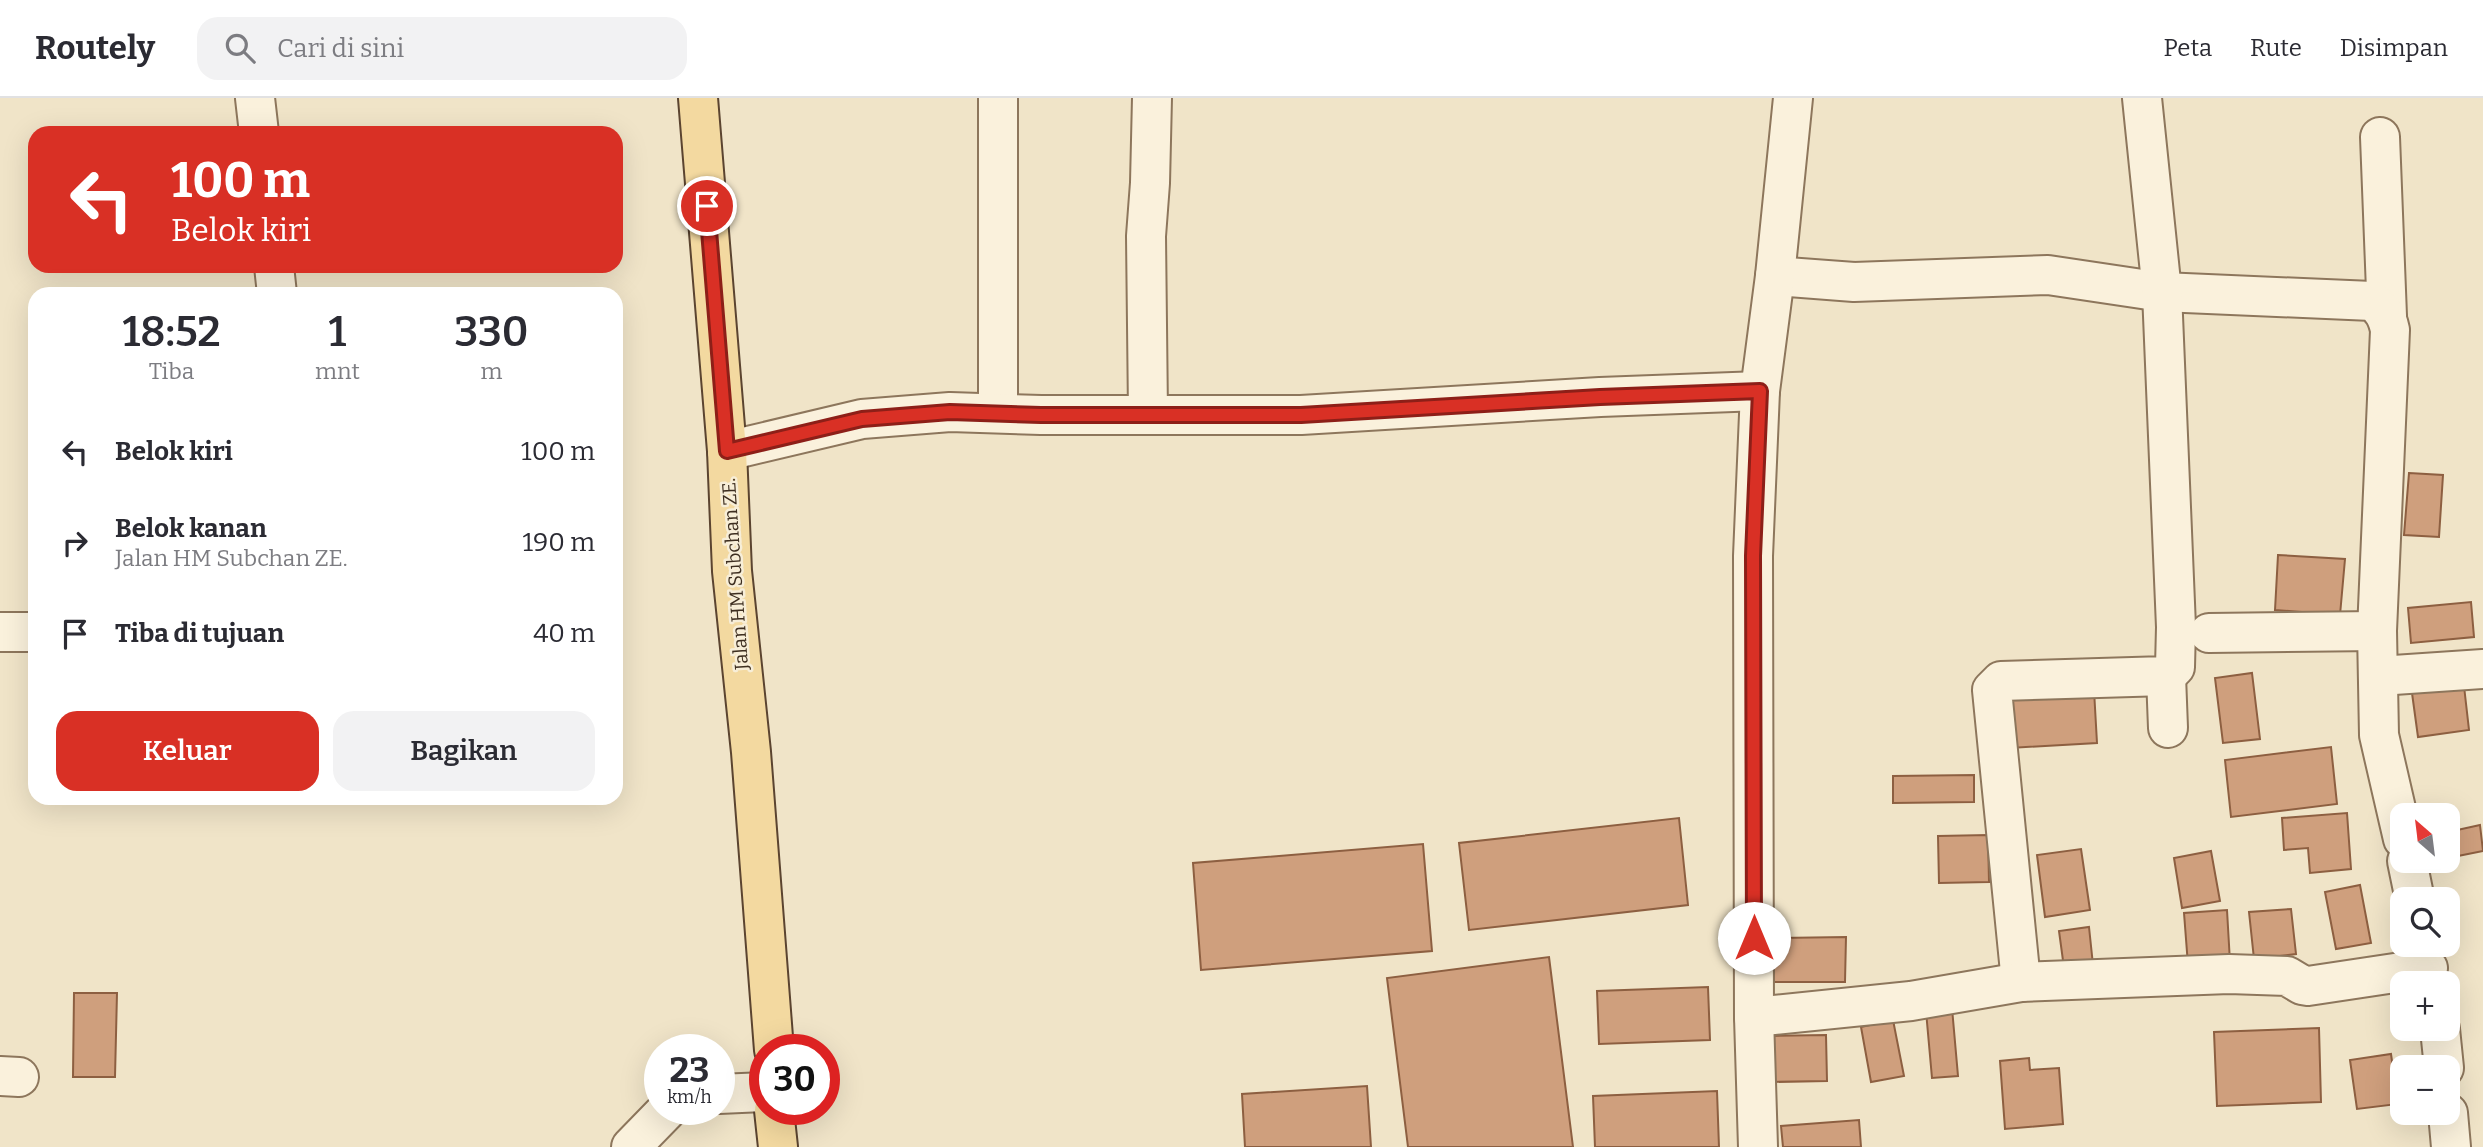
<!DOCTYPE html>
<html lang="id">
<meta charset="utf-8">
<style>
body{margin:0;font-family:Bitter,serif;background:#f2f2f3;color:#2b2b33;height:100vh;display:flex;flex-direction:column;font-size:26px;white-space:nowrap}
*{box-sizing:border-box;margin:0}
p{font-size:23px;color:#7c7c81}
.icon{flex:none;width:38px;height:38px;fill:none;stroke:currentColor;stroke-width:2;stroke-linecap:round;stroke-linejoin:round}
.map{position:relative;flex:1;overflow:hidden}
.details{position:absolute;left:28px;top:189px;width:595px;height:518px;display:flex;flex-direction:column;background:#fff;border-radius:21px;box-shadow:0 7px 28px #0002}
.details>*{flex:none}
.guide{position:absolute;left:28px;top:28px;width:595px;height:147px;border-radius:21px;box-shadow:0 7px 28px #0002;background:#d93025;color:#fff;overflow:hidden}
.needle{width:46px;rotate:332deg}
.tools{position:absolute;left:2390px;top:705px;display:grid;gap:14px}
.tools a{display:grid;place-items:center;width:70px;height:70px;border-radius:14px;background:#fff;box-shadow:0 7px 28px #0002;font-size:35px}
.speed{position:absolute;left:644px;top:936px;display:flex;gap:14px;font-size:35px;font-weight:700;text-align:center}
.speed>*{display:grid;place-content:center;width:91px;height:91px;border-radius:50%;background:#fff;box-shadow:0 7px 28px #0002;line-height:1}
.speed small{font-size:18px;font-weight:400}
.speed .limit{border:10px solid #d22;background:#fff;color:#111}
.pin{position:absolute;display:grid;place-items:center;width:60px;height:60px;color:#fff;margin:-30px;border:4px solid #fff;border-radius:50%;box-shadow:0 2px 7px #0007}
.me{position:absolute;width:77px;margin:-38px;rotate:0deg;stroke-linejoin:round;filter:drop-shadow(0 0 5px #0008)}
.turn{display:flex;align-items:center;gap:24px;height:147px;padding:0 28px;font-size:32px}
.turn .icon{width:91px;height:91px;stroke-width:2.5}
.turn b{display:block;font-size:49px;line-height:60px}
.eta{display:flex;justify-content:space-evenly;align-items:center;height:119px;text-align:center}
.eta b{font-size:42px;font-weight:600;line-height:49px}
.button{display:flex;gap:14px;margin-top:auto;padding:14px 28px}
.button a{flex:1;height:80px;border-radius:21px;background:#d93025;color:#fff;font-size:28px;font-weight:600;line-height:80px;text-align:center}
.button a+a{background:#f2f2f3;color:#2b2b33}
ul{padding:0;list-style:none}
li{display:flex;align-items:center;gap:21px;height:91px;padding:0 28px}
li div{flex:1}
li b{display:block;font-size:26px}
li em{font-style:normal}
header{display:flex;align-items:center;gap:42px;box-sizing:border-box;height:98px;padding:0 35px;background:#fff;border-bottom:2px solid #e1e1e2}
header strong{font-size:33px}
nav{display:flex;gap:38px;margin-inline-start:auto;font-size:24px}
.search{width:490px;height:63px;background:#f2f2f3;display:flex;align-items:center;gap:18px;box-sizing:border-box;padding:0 24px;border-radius:21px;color:#7c7c81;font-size:26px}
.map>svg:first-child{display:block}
</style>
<header>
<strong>Routely</strong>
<div class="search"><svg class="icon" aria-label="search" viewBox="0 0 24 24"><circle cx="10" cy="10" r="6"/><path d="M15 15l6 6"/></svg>Cari di sini</div>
<nav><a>Peta</a><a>Rute</a><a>Disimpan</a></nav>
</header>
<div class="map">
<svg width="2483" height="1049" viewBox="0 0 2483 1049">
<rect width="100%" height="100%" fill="#f0e4c8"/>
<!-- building -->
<g fill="#cf9f7d" stroke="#8d5f41" stroke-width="2">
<path d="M2409 375 2443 377 2439 439 2404 437Z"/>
<path d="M2278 457 2345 461 2340 517 2275 512Z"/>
<path d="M2471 504 2474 539 2411 545 2408 510Z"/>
<path d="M2252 575 2260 641 2223 645 2215 580Z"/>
<path d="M2464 588 2469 632 2418 639 2412 595Z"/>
<path d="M2094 592 2097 645 2010 650 2006 598Z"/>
<path d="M2331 649 2337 706 2231 719 2225 662Z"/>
<path d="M1974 677V704L1893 705V678Z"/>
<path d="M2347 715 2351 771 2310 775 2308 750 2284 752 2282 720Z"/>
<path d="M1679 720 1688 807 1469 832 1459 745Z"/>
<path d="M2480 727 2483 753 2448 760V734Z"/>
<path d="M1988 737 1989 784 1939 785 1938 738Z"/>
<path d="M1423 746 1432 853 1201 872 1193 765Z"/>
<path d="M2081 751 2090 812 2045 819 2037 757Z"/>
<path d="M2211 753 2220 803 2182 810 2174 760Z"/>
<path d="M2360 787 2371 845 2336 851 2325 794Z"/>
<path d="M2291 811 2296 856 2254 861 2249 814Z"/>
<path d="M2227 812 2230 864 2188 867 2184 815Z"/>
<path d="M2089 829 2093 867 2064 870 2059 833Z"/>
<path d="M1846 839 1845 884H1774V840Z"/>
<path d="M1549 859 1573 1049H1408L1387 880Z"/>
<path d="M1708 889 1710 942 1599 946 1597 893Z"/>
<path d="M74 895H117L115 979H73Z"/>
<path d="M1952 910 1958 978 1932 980 1926 913Z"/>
<path d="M1893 922 1904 978 1871 984 1861 929Z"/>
<path d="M2319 930 2321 1004 2217 1008 2214 934Z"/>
<path d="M1826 937 1827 983 1771 984V938Z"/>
<path d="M2391 956 2398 1006 2357 1011 2350 962Z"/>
<path d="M2029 960 2030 972 2059 970 2063 1026 2005 1031 2000 963Z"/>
<path d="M1367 988 1371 1049H1245L1242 996Z"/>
<path d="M1717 993 1719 1049H1595L1593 998Z"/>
<path d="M1859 1022 1861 1049H1783L1781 1028Z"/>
</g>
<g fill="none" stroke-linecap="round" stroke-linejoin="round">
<!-- minor casing -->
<g stroke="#8d765c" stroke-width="42">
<g id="minor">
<path d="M255 0 259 35"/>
<path d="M2380 39 2387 218"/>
<path d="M274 168 277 196"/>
<path d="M1775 178 1854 184 2048 177 2162 194 2372 203C2383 211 2387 218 2390 232L2377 533 2379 637 2403 741"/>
<path d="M998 315V0"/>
<path d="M1148 315 1146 138 1150 85 1152 0"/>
<path d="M727 353 862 321 950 314 1041 317H1301L1600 299 1760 293"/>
<path d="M0 534H35"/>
<path d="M2209 535 2377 533"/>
<path d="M2166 578 2168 630"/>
<path d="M2379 578 2483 571"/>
<path d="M2407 763 2415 802"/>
<path d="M2021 884 1992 592 2001 583 2166 578 2175 569 2176 529 2162 194 2142 0"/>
<path d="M1754 919 1911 903 2021 884 2229 876 2287 878 2302 887 2308 888 2428 870"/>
<path d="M2440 931 2444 970"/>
<path d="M0 978 19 979"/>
<path d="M719 996 765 994"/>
<path d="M2448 1015 2451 1049"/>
<path d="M631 1049 667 1012"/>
<path d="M1758 1049 1754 919 1753 458 1760 293 1775 178 1793 0"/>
</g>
</g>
<!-- major casing -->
<g stroke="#5b4430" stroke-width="42">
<g id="major">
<path d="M698 0 727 353 732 473 751 654 774 952"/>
<path d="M774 1012 778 1049"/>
</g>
</g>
<!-- minor -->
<use href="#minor" stroke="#faf1dc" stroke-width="38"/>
<!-- major -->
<use href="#major" stroke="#f3d9a0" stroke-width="38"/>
</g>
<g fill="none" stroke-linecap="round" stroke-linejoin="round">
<!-- route casing -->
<g stroke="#8d1f18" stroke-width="18">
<path id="route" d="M707 108 727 353 862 321 950 314 1041 317H1301L1600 299 1760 293 1753 458 1754 840"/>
</g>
<!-- route -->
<use href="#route" stroke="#d93025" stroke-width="12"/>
</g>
<g text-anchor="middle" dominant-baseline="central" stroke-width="5" stroke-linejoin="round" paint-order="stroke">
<!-- street labels -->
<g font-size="19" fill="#3d2e20" stroke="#f7eed8">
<text transform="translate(735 476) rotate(-94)">Jalan HM Subchan ZE.</text>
</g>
</g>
</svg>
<div class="tools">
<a><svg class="needle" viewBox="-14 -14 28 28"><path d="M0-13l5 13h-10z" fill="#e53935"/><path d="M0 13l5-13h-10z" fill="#7c7c81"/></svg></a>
<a><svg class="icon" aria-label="search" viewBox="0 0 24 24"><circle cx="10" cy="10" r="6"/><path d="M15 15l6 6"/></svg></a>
<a>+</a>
<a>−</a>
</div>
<div class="speed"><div>23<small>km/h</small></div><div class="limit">30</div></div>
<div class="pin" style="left:707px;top:108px;background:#d93025"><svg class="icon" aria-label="arrive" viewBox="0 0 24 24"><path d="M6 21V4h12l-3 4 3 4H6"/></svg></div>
<svg class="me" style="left:1754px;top:840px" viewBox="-20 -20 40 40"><circle r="19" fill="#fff"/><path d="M0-13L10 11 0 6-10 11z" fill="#d93025"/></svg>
<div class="guide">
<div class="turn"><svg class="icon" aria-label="left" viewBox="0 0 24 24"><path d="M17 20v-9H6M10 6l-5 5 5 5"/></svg><div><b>100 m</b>Belok kiri</div></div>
</div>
<section class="details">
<div class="eta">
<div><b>18:52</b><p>Tiba</p></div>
<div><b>1</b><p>mnt</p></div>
<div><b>330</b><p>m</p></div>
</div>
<ul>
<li><svg class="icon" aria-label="left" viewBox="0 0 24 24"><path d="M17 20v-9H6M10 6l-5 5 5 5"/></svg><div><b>Belok kiri</b></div><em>100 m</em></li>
<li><svg class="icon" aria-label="right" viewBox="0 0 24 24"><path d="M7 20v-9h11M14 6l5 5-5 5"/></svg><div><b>Belok kanan</b><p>Jalan HM Subchan ZE.</p></div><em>190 m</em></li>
<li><svg class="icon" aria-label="arrive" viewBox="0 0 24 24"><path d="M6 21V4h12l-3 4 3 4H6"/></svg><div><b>Tiba di tujuan</b></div><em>40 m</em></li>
</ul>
<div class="button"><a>Keluar</a><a>Bagikan</a></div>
</section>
</div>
